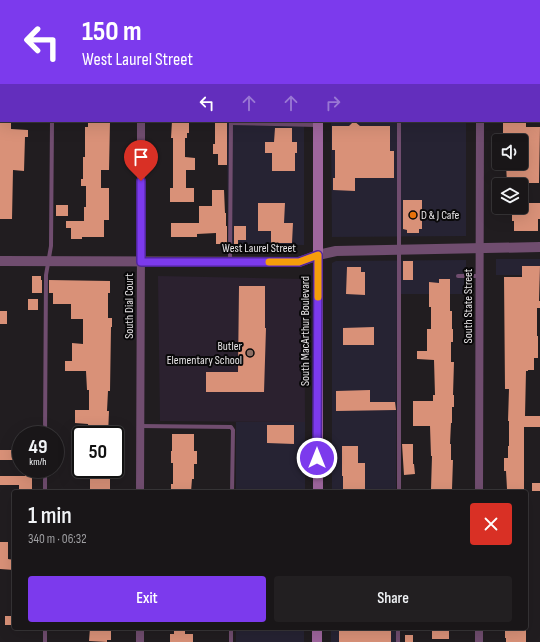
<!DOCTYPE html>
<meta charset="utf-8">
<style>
body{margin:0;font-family:"Sofia Sans Condensed",sans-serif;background:#221f21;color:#f1f3f6;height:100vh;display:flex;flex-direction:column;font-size:15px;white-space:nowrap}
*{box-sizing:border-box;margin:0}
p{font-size:13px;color:#9f9fa2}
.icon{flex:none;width:22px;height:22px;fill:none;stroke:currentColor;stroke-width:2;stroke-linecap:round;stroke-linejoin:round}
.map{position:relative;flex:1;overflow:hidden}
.details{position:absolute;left:12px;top:490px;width:516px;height:140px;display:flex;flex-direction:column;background:#191618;border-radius:4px;box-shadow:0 4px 16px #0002,0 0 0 1px #373537}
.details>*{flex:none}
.guide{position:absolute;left:0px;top:0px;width:540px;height:122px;box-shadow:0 4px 16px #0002,0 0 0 1px #373537;background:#7c3aed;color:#fff;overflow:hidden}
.tools{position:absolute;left:492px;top:134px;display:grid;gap:8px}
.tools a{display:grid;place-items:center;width:36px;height:36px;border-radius:4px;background:#191618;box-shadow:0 4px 16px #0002,0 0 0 1px #373537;font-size:20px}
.speed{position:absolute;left:12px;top:426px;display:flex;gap:8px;font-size:20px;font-weight:700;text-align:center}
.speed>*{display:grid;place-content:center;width:52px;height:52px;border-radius:50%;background:#191618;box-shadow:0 4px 16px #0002,0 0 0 1px #373537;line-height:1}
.speed small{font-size:10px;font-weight:400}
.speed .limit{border:2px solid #111;border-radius:6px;background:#fff;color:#111}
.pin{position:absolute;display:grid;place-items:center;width:34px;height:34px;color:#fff;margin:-41px -17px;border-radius:50% 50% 50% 0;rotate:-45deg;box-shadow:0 0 4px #0007}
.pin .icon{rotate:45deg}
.me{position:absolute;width:44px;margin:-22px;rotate:0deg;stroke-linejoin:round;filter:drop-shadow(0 0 3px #0008)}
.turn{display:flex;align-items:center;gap:14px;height:84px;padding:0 16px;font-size:18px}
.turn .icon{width:52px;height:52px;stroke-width:2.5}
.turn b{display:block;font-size:28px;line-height:34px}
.lanes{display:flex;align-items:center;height:38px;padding:0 16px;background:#0003;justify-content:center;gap:20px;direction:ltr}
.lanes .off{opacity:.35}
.round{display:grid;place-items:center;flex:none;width:42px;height:42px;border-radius:4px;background:#221f21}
.summary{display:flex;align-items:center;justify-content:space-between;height:68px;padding:0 16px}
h1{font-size:24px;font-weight:600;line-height:30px}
.primary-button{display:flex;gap:8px;margin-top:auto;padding:8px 16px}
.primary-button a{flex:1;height:46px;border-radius:4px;background:#7c3aed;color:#fff;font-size:16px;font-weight:600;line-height:46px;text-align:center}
.primary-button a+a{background:#221f21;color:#f1f3f6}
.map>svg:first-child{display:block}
</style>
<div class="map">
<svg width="540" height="642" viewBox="0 0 540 642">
<rect width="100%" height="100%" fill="#211d20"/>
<!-- commercial -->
<g fill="#262333">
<rect x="227" y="0" width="77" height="1"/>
<rect x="332" y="0" width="64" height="1"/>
<path d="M227 121H304V245L228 244Z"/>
<path d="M331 121H466V236L332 237Z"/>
<path d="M496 259H540V281H534L523 275H496Z"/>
<path d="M466 260V294H397L396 492H332V263L336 261Z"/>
<rect x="236" y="422" width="69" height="70"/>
<rect x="236" y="628" width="68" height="14"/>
<rect x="331" y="628" width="65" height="14"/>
</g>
<!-- education -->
<path fill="#2b212f" d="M158 276 304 279 305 422 160 421Z"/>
<!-- building -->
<g fill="#d99178">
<path d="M0 121H11V129L28 130V137H25L24 171 13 170 12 219H0Z"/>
<path d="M172 121H189V133H187V138H185V157L195 158V170H186V188H194V202H170V188H173V138H171Z"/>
<path d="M354 121 360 126H390V151H394V178H355V191L333 190V178H335V150H332V126H349Z"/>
<path d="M503 121H526V127H540L539 183H523V185H507L506 163H521V141H503Z"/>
<path d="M88 122H110L109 170H101V188H109V220H104V237H82V239H71V228H66V221H84V207H86V186H81V179H83V157H85V127H88Z"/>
<path d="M215 122H227V165H218V154H213V144H215Z"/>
<path d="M275 128H292V142H297V153H295V171H272V153H265V142H274Z"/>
<path d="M212 190H224L225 213H226V226H227V244H216V233L197 234V237H171V223H199V206H212Z"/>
<path d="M403 200H422V229H419V233H407V230L403 229Z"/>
<path d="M258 203H285L284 223H293L292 243H271V231H258Z"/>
<path d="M521 203H540V219H538V231H514V221H512V213H514V207H521Z"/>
<rect x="56" y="205" width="12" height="11"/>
<path d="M234 226H246V240H238V244H234Z"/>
<rect x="403" y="261" width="10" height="19"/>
<path d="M522 266H540L539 301H540V308H537V336H538V358H534V370H528V371H526L525 416H540V427H524V489H507L506 471H504V458H508V446H509V421H508L509 389H505L504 277H522Z"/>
<path d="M347 267H361V272H365V295L346 294Z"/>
<path d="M32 276H41V280H42V293H32Z"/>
<path d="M439 279H450V311H452V329H453V342H451V362H454L453 395H454V407H452V423H451L450 444H451V460H453L452 489H431L432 456H431L430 426H413V401H433V395H435L434 360 417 359V351H427V329H431V307H429V282L439 283Z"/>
<path d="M49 280 110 281V293H108V318H112V327H111L110 391H108L107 411H109L108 435H89L88 424 75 423V410H89V390H87L86 371H65V361H72V343L83 344V319H71V304H53V293H49Z"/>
<path d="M239 286H265V328H266L264 392H206V372H238Z"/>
<rect x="28" y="299" width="10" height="11"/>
<rect x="0" y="311" width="7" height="13"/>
<path d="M374 327V345H343V328Z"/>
<path d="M370 390V402H395L396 410 336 411V391Z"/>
<path d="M267 425H294V444L267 443Z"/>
<path d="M172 434H194V451H197V464H194V479H192L191 492H171V484H173V463H171V451H172Z"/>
<path d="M402 444H413V464H414L415 474 404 475Z"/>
<path d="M342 446H358V463H365V492H343V476H342Z"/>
<rect x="0" y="450" width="21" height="10"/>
<path d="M25 469H32V492H19V485H0V476H25Z"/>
<path d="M90 469H106V477H110V490L90 489Z"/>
<rect x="532" y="483" width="8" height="8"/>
<path d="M0 542H8V559L14 560V570L0 569Z"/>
<rect x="5" y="616" width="9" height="9"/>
<path d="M90 628H107L108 629H111V640H107V642L89 641Z"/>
<path d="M174 628H185V634H193V642H170V634H174Z"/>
<rect x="339" y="628" width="52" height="14"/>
<path d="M432 628H448V629H449V639H432Z"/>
<path d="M505 628H526V642H506V638H505Z"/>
<rect x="405" y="635" width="8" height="7"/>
</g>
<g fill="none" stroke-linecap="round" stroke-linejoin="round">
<!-- service -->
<g stroke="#704d6f" stroke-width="4">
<path d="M398 0V1"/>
<path d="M52 1V0"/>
<path d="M231 1V0"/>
<path d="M231 123 317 125"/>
<path d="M230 261 231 121"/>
<path d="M458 276H480"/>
<path d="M140 426 231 427 233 430 232 492"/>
<path d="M45 435 46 275 51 246 52 121"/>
<path d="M45 492V469"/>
<path d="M399 492V121"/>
<path d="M45 642V628"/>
<path d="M231 642V628"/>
<path d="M398 642V628"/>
</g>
<!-- minor -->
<g stroke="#704d6f" stroke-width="8">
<path d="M141 0V1"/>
<path d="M480 1V0"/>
<path d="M539 54H540"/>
<path d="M140 492 141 242V121"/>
<path d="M479 492 480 121"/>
<path d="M140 628V642"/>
<path d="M479 642V628"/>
</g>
<!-- tertiary -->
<path stroke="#704d6f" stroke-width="10" d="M0 261 299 262 318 255 336 251 540 247"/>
<!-- secondary -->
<g stroke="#9e669d" stroke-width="10">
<path d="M317 0V1"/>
<path d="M318 492V121"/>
<path d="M317 642V628"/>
</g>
</g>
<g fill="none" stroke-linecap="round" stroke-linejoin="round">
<!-- route casing -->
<g stroke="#51269a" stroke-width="10">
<path id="route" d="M141 181V262H299L318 255 317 458"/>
</g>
<!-- route -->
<use href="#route" stroke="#7c3aed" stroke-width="7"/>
<!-- slow -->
<path stroke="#f59e0b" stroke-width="7" d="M269 262H299L318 255V297"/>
</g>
<!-- markers -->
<circle fill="#e8710a" stroke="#090809" stroke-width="1.5" cx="413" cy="215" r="4"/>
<circle fill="#8d6e63" stroke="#090809" stroke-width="1.5" cx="250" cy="353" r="4"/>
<g text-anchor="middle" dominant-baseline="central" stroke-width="4" stroke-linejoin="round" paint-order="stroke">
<!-- poi labels -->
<g font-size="12" fill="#e7e4e6" stroke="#090809" text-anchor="start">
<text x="421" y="215">D &amp; J Cafe</text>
<text x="242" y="346" text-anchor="end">Butler<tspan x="242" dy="14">Elementary School</tspan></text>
</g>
<!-- street labels -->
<g font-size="12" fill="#e7e4e6" stroke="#090809">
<text x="259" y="248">West Laurel Street</text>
<text transform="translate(129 306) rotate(-90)">South Dial Court</text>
<text transform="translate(468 306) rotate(-90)">South State Street</text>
<text transform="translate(305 331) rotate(-90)">South MacArthur Boulevard</text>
</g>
</g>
</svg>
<div class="tools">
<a><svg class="icon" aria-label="sound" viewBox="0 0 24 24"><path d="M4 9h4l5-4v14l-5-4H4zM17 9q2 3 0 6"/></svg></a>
<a><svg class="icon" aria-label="layers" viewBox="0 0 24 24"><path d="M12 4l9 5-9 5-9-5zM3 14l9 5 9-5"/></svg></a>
</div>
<div class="speed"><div>49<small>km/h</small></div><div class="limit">50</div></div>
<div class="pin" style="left:141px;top:181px;background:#d93025"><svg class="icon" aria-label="arrive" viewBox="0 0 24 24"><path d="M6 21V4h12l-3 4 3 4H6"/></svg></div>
<svg class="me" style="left:317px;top:458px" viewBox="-20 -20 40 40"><circle r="17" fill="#7c3aed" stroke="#fff" stroke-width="3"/><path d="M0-11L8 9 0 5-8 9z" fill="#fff"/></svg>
<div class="guide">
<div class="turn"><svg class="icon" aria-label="left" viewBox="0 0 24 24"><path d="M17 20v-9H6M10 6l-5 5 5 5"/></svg><div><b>150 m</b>West Laurel Street</div></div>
<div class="lanes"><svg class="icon" aria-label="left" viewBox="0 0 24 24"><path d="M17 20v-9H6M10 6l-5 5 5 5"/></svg><svg class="icon off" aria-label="ahead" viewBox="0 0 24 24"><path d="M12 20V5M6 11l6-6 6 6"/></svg><svg class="icon off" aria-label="ahead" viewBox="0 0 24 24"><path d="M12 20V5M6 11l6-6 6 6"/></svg><svg class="icon off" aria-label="right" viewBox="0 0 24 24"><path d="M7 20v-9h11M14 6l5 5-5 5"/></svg></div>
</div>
<section class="details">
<div class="summary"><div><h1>1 min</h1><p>340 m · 06:32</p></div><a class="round" style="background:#d93025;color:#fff"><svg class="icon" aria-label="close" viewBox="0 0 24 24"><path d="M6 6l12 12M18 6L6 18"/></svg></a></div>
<div class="primary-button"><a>Exit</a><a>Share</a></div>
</section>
</div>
